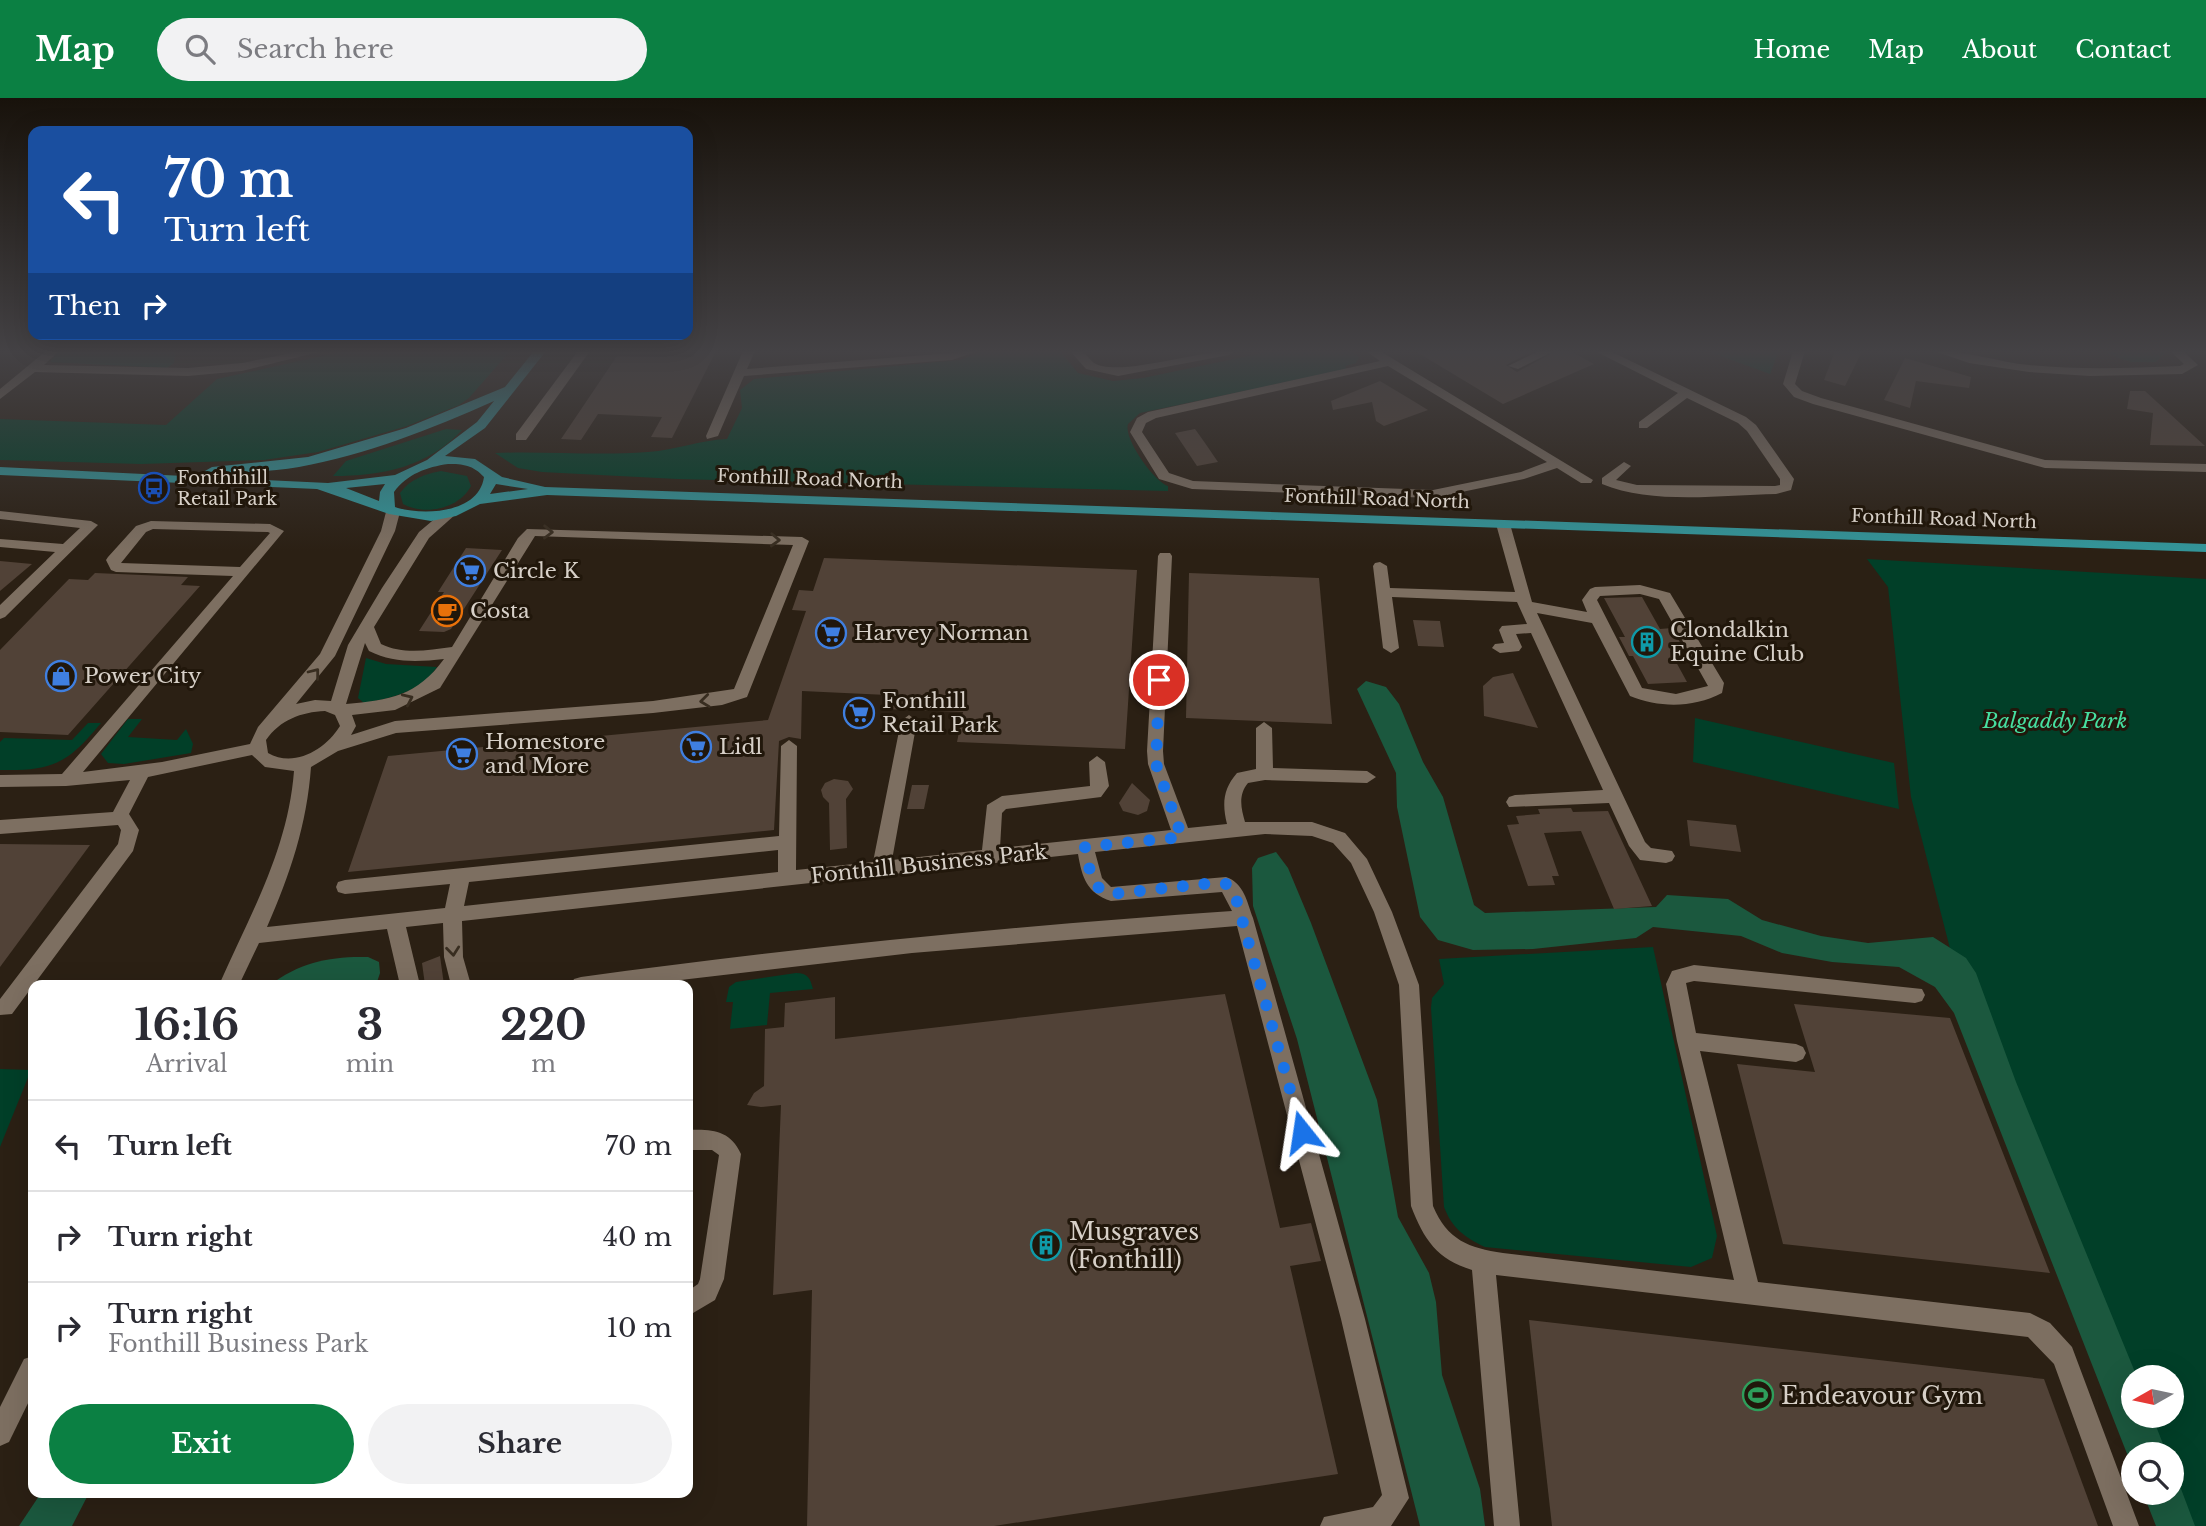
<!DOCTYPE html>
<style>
body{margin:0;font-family:"Libre Baskerville",serif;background:#f2f2f3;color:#2b2b33;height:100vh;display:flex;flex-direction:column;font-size:26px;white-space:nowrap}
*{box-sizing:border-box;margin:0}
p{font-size:23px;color:#7c7c81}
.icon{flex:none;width:38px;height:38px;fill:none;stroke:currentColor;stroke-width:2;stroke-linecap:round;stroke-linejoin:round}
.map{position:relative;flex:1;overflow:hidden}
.drawer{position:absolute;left:28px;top:882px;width:665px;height:518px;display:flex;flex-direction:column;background:#fff;border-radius:14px;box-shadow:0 7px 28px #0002}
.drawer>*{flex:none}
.hud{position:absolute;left:28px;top:28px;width:665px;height:214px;border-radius:14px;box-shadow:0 7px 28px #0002;background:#1a4fa0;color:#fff;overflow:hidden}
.needle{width:46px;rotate:261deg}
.buttons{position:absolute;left:2121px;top:1267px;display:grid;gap:14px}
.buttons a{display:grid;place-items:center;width:63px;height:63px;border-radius:50%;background:#fff;box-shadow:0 7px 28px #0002;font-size:35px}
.pin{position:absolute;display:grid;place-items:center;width:60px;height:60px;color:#fff;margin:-30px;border:4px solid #fff;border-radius:50%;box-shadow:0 2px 7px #0007}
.me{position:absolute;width:77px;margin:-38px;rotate:345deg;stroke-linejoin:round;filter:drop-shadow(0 0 5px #0008)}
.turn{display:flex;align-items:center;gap:24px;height:147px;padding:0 21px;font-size:32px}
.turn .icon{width:91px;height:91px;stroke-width:2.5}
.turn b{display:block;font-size:49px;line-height:60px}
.then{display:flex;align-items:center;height:66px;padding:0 21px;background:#0003;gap:14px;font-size:26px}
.eta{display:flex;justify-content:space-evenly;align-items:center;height:119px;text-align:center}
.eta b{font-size:42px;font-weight:800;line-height:49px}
.primary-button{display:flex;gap:14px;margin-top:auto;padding:14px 21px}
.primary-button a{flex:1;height:80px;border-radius:42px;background:#0b8043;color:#fff;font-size:28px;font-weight:800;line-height:80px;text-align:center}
.primary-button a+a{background:#f2f2f3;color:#2b2b33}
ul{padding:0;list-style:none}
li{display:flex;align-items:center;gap:21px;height:91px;padding:0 21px;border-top:2px solid #e1e1e2}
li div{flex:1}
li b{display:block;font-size:26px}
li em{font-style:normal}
header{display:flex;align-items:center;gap:42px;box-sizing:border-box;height:98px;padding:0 35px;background:#0b8043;color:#fff}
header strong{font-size:33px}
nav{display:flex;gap:38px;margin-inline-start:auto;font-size:24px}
.search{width:490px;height:63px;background:#f2f2f3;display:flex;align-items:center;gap:18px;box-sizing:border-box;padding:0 24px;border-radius:38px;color:#7c7c81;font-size:26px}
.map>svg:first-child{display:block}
</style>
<header>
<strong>Map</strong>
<div class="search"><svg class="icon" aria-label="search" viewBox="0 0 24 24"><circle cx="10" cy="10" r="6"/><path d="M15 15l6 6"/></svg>Search here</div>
<nav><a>Home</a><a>Map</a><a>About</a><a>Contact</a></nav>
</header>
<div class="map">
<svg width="2206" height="1428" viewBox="0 0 2206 1428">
<rect width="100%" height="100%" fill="#2b2014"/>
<!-- green -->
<g fill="#013f28">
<path d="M59 253H175L174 265 167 270 50 264Z"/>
<path d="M345 253H510L469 300 459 307 407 328 318 354 264 362 141 366 0 362V321L166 327 217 281Z"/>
<path d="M983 253H1060L1078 275 1113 283 1143 280 1272 253H1351L1359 259 1356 265 1345 268 1347 271 1140 315 1128 326C1123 340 1154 384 1168 388V393L677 381 542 374 518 370 495 355C546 353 597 358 648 354 676 352 700 342 727 341L742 310 740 292 754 281 960 262Z"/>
<path d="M1707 253H1779L1770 276Z"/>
<path d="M2082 253H2166L2156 264H2131L2100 253Z"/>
<path d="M446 331 462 332C428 369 382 378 333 378L346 363Z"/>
<path d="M441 373 467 378 471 388C459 411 424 418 403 406L400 395C410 381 425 376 441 373Z"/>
<path d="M1867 461 2206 481V1428H2188L2172 1390V1356H2157L2141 1318H2172V1279H2133L1955 870 1911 699 1888 489Z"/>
<path d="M366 560 386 566 437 569C420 594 392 600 364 605L358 600Z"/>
<path d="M1695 620 1894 665 1899 711 1693 664Z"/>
<path d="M128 621H142L128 639 177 642 186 631 193 646 191 655 124 666 108 665 101 656Z"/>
<path d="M88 625H101C67 666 53 673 0 672V644L4 640 72 642Z"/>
<path d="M1653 849 1717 1138 1712 1160 1691 1169 1485 1149C1464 1139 1452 1130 1444 1109L1431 910 1432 900 1444 886 1439 861Z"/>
<path d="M796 875C808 875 810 880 813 891L770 895 767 927 730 931 733 904H726L729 889 736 884Z"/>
<path d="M0 971 31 972 0 1049Z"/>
</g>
<!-- forest -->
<g fill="#1b583e">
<path d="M1366 583 1386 589 1399 606 1423 664 1443 699 1474 807 1485 815 1656 809 1667 797 1728 801 1762 822 1821 838 1868 845 1933 839 1966 860 1976 875 2016 984 2137 1279H2133V1318H2152L2167 1356H2133V1371L1954 915 1935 889 1899 869 1832 864 1782 855 1741 838 1653 829 1636 840 1533 851 1473 852 1438 842 1420 819 1397 709 1396 675 1357 591Z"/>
<path d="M1276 754 1288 770 1311 825 1377 1002 1398 1119 1429 1175 1436 1204 1442 1277 1480 1391 1485 1428H1420L1297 941 1253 808 1252 770 1258 760Z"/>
<path d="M368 859 379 864 380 875 376 887H270C300 864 331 858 368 859Z"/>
<path d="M2172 1367 2195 1428H2156L2143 1395H2172Z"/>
<path d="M41 1395H89L72 1428H19Z"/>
</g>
<!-- building -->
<g fill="#514237">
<path d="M696 253H716L672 340 651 339 662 319 598 316 581 342 561 341 617 258 693 259Z"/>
<path d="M1415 253H1533L1506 267 1517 274 1556 253H1570L1594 266 1503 306Z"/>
<path d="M1835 253H1862L1845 288 1824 282Z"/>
<path d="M1905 260 1971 279 1969 290 1916 283 1910 310 1884 302Z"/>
<path d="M1380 283 1410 301 1428 312 1384 328 1376 323 1372 304 1333 312 1331 303Z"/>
<path d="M2130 293H2145L2205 348 2150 347 2153 315 2127 311Z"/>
<path d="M1195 331 1205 345 1218 364 1197 368 1175 335Z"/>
<path d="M466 450 502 452 451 531 444 534 419 533 444 494H438Z"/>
<path d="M824 460 1137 472 1125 651 957 644 963 614 884 611 887 597 802 593 801 641 789 639 779 643 774 732 348 774 388 658 768 622 806 513 792 512 799 492 813 493Z"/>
<path d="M0 463 32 466 0 493Z"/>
<path d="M95 475 188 479 181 487 200 488 68 637 0 634V552L69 481 88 482Z"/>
<path d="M1189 475 1319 480 1332 626 1186 620Z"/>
<path d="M1642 499 1660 531 1672 530 1682 548H1674L1677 553H1670L1687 584 1648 586 1633 558H1629L1619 539H1625L1604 500Z"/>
<path d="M1413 522 1440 523 1444 549 1418 548Z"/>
<path d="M1513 575 1538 630 1484 618 1483 588 1493 579Z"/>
<path d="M834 681 848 683 853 691 846 701 847 750 830 752 829 705 823 699 821 692 825 685Z"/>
<path d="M1132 685 1150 702 1147 713 1138 717 1123 713 1119 705Z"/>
<path d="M912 687H929L924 711H907Z"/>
<path d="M1571 710 1573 714 1608 713 1652 808 1614 811 1581 733 1544 735 1559 778H1552L1555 787 1528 788 1507 727 1519 726 1516 718 1540 716 1538 711Z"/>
<path d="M1687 722 1736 727 1741 754 1690 748Z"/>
<path d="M0 746 90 747 0 869Z"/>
<path d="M440 858 444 887H425L422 865Z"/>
<path d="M1225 896 1280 1130 1311 1125 1321 1163 1290 1168 1338 1376 994 1428H807L812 1192 773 1197 781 1007 761 1009 747 1007 754 995 764 988 765 931 784 929 785 905 835 899V941Z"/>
<path d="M1794 906 1950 920 2050 1175 1783 1146 1737 966 1815 974Z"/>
<path d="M1529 1222 2044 1281 2098 1428H1552Z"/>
</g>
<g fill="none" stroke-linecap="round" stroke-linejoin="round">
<!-- minor -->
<g fill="#7d6f61" fill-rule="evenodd">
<path d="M46 253H59L44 267 188 270 242 265 302 253H323L242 273 188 278 35 274 0 301V291Z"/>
<path d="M578 253H590L526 342H516V336Z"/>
<path d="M743 253H755L747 271 978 253 952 262 744 278 718 338 707 341 706 338Z"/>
<path d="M1070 253H1082C1086 256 1090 262 1094 265 1118 280 1201 251 1235 253L1229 257 1118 278 1086 271Z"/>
<path d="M1366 253H1380L1593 382 1591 385H1581L1557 370 1524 381 1433 400 1192 391 1159 381 1130 334 1137 320 1148 314 1380 263ZM1388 268 1547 364 1521 374 1433 392 1193 383 1169 375 1142 334 1146 325 1156 320Z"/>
<path d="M1539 253H1554L1518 271 1508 268Z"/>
<path d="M1595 253H1610L1746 319 1756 327 1794 381 1791 392 1776 396C1724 397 1651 407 1602 386V380L1624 364 1631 368 1616 382 1637 387 1775 388 1780 387V381L1747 333 1738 325 1687 300 1647 330H1639V324L1678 295Z"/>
<path d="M1793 253H1805L1795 286 1802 293 1821 300 2045 362 2206 366V374L2045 370 1813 306 1794 299 1783 286Z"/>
<path d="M1934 253C1965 252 1998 264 2029 267 2079 272 2130 270 2180 268L2184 266 2171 254 2183 253 2198 267 2182 276 2090 278 2029 274 1969 265Z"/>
<path d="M393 410 400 414 395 433 335 558 296 606 315 602 331 603 348 547 382 490 419 434 444 413 449 412 456 416 429 440 374 529 381 546C404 557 428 552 452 549L518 440 527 431 802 439 809 443 747 599 722 607 653 615 396 635 338 653 311 669C307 726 290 777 267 829L445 810 450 786 345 796 338 794 336 789 338 784 345 782 779 738 781 648 789 642 797 648 796 772 873 764 901 623 909 617 917 623 892 762 982 752 987 707 1002 698 1090 688 1089 664 1097 658 1105 664 1109 688 1101 699 1006 711 1002 715 1000 750 1171 732 1148 666 1147 653 1158 458 1160 455H1170L1172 458 1163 653 1164 666 1188 730 1227 726C1222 706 1223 691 1237 675L1256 671V630L1264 624 1272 630 1273 670 1367 673 1376 679 1367 685 1265 682 1248 685C1238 697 1241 710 1245 724H1312L1345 735 1367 761 1392 814 1419 887 1433 1108C1447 1142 1469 1150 1503 1155L1734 1182 1677 943 1666 886 1672 873 1694 867 1922 891 1925 897 1922 903 1915 905 1694 883 1686 885 1696 935 1796 946 1803 949 1806 955 1803 961 1796 964 1700 953 1758 1184 2030 1215 2050 1225 2072 1249 2139 1428H2113L2054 1266 2028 1239 1496 1177 1520 1428H1494L1472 1172C1437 1161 1424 1142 1411 1108L1399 887 1374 814 1351 765 1333 745 1312 738 1265 736 1095 754 1102 780 1111 789 1226 779C1244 785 1247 804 1253 820L1365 1221 1409 1400 1391 1428H1320L1324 1419 1373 1409 1382 1397 1341 1221 1237 828 912 855 638 887H571L574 881 581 879C797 849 1014 828 1232 813L1222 794 1111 803C1087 795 1082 780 1078 756L462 823 463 859 471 887H451L444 859 443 825 406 829 420 887H400L387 831 259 845 239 887H219C250 817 288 752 294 673L265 669 252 657 148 679 129 716 139 732 133 753 12 916 0 917V901L118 746 121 732 118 727 0 736V722L113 714 130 682 66 688 0 689V677L62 676 233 478 116 474 111 472 106 462 108 459 136 428 151 423 270 426 284 433 83 674 162 664 250 646 258 629 320 556 381 433 386 414ZM153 431 268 434 270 435 240 469 121 465 146 434ZM535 438 793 447 734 591 653 603 395 623 351 637 356 628 352 617 395 612 440 590ZM365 545 369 553C393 565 417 564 444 561 417 598 390 602 346 606ZM325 613 335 617 340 628C325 652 294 670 268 655L266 642C280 622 301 614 325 613ZM778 752V774L464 808 469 784Z"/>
<path d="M0 413 91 423 98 427 5 519 0 521V507L55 454 0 449V441L63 446 80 430 0 421Z"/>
<path d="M1503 422 1510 426 1532 504 1587 514 1582 502 1590 491 1595 489 1640 487 1670 495 1724 585 1722 595C1693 610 1660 610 1630 598L1592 525 1537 515 1645 744 1651 750 1672 753 1675 758 1672 763 1666 765 1640 762 1629 748 1609 705 1509 709 1506 704 1509 699 1515 697 1603 692 1531 535 1516 536 1522 549 1519 553 1500 555 1492 550 1495 546 1504 545 1499 532 1502 528 1527 526 1517 504 1392 499 1399 550 1391 555 1383 550 1373 468 1375 465 1380 464 1387 468 1390 490 1515 494 1496 426ZM1640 496 1659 501 1708 588 1676 596 1642 590 1597 502 1600 498Z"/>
<path d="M688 1032C712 1031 730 1032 741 1056L724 1181 715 1202 688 1218V1193L698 1186 700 1181 719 1057 712 1052H688Z"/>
<path d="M33 1258V1295L9 1344 0 1348V1309L24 1261Z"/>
</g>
<!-- major -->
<path fill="#339599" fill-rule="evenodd" d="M534 253H546L485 330 445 358 475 361 502 379 545 389 2206 446V454L547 397 480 406 456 418 431 423 389 416 317 391 0 377V369L328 385 395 377 427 362 477 324 494 303C431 331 366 357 299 369 270 374 241 374 212 377L205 373 212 369 308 359 406 330 505 289ZM448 366C463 366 473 367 484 379 479 416 422 418 395 409L394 394C407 376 427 369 448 366ZM385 386 380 394 379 403 346 390ZM496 386 528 391 490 396Z"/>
</g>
<!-- one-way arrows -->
<defs><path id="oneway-chevron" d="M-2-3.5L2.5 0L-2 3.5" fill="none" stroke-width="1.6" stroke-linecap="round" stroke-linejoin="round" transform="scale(1.75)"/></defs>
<g stroke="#382d20">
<use href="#oneway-chevron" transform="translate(548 434) rotate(1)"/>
<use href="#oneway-chevron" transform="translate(775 442) rotate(2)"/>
<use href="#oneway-chevron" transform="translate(315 575) rotate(-52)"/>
<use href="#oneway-chevron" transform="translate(408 601) rotate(-25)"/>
<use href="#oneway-chevron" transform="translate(705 603) rotate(173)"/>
<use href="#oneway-chevron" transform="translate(453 853) rotate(84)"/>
</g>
<!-- sky -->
<linearGradient id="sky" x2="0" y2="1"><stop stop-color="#18120b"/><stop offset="0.56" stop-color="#444245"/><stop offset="1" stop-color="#444245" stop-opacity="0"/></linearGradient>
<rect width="2206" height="453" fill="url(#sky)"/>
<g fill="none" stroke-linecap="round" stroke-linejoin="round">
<!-- route -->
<path stroke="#1a73e8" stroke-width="12" stroke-dasharray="0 21.6" d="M1159 582 1156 666 1182 739 1085 749C1090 769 1089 791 1111 796L1213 785 1226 786 1234 793 1302 1034"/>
</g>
<!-- icons -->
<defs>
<g id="bus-ring" transform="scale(1.575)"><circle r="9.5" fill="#21170b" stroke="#1a4fb4" stroke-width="1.5"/><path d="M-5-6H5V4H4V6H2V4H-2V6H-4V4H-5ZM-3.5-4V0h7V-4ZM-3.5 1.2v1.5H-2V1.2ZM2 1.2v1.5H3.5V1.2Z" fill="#1a4fb4"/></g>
<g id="supermarket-ring" transform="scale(1.575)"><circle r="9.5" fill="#21170b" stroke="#3f7fe0" stroke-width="1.5"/><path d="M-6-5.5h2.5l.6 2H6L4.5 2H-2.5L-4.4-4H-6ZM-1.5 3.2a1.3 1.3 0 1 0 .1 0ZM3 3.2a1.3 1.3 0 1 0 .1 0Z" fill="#3f7fe0"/></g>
<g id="cafe-ring" transform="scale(1.575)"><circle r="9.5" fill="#21170b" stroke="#e8710a" stroke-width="1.5"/><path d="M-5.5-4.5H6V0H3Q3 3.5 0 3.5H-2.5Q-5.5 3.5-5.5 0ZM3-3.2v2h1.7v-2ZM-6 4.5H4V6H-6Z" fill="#e8710a"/></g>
<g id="building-ring" transform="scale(1.575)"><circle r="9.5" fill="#21170b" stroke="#0f9aa8" stroke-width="1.5"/><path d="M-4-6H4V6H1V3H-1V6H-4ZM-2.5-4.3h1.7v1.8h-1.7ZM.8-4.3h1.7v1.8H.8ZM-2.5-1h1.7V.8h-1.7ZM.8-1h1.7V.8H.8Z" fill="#0f9aa8"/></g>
<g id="shop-ring" transform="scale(1.575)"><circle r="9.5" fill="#21170b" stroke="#3f7fe0" stroke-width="1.5"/><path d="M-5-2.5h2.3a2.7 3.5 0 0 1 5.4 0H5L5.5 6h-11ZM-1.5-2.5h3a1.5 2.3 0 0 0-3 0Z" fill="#3f7fe0"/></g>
<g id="stadium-ring" transform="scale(1.575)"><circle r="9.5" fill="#21170b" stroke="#2e9e5b" stroke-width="1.5"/><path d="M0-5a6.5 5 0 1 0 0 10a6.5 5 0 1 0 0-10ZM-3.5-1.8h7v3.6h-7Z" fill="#2e9e5b"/></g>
</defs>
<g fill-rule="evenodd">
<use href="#bus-ring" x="154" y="390"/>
<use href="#supermarket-ring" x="470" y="473"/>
<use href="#cafe-ring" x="447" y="513"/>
<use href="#supermarket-ring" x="831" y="535"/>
<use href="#building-ring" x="1647" y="544"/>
<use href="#shop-ring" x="61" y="578"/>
<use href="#supermarket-ring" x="859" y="615"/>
<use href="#supermarket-ring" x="696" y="649"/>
<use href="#supermarket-ring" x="462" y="656"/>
<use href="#building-ring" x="1046" y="1147"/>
<use href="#stadium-ring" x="1758" y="1297"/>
</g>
<g text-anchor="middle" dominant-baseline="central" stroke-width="6" stroke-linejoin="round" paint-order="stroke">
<!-- far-poi labels -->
<g font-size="18" fill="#d7d0c8" stroke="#21170b" text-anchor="start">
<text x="177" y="380">Fonthihill<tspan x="177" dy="21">Retail Park</tspan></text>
</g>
<!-- far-street labels -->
<g font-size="18" fill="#d7d0c8" stroke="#21170b">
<text transform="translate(810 381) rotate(2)">Fonthill Road North</text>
<text transform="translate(1377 401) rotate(2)">Fonthill Road North</text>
<text transform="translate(1944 421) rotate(2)">Fonthill Road North</text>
</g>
<!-- poi labels -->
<g font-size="21" fill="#d7d0c8" stroke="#21170b" text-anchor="start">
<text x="493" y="473">Circle K</text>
<text x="470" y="513">Costa</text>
<text x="1670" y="532">Clondalkin<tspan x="1670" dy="24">Equine Club</tspan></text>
<text x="854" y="535">Harvey Norman</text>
<text x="84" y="578">Power City</text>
<text x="882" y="603">Fonthill<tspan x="882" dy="24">Retail Park</tspan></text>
<text x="485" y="644">Homestore<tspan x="485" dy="24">and More</tspan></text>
<text x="719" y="649">Lidl</text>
</g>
<!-- park labels -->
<g font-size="21" font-style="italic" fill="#46dfa0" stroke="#21170b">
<text x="2055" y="623">Balgaddy Park</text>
</g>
<!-- street labels -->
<g font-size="21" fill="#d7d0c8" stroke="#21170b">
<text transform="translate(929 766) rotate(-6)">Fonthill Business Park</text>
</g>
<!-- near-poi labels -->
<g font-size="24" fill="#d7d0c8" stroke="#21170b" text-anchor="start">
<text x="1069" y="1133">Musgraves<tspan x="1069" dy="28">(Fonthill)</tspan></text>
<text x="1781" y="1297">Endeavour Gym</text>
</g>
</g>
</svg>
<div class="buttons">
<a><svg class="needle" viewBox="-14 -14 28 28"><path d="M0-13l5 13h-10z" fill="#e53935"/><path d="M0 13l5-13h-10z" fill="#7c7c81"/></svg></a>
<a><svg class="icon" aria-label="search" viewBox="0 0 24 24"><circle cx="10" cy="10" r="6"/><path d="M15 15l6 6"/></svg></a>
</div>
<div class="pin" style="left:1159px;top:582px;background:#d93025"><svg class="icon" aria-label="arrive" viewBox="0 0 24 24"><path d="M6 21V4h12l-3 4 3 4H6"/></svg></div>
<svg class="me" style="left:1302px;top:1034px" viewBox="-20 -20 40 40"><path d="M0-17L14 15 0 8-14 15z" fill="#1a73e8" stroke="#fff" stroke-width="4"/></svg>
<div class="hud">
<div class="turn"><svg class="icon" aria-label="left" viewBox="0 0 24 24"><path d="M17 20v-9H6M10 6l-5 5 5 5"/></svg><div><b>70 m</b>Turn left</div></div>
<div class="then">Then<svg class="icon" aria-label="right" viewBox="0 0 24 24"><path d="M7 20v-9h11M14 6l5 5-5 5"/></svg></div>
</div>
<section class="drawer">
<div class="eta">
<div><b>16:16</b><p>Arrival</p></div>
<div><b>3</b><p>min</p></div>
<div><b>220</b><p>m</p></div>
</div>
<ul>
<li><svg class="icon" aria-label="left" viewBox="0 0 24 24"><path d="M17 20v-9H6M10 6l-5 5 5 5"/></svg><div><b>Turn left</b></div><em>70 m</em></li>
<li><svg class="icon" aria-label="right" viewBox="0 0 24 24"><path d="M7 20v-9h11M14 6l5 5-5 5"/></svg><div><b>Turn right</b></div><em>40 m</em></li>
<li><svg class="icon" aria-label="right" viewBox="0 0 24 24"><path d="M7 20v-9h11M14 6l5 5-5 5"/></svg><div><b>Turn right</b><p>Fonthill Business Park</p></div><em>10 m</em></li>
</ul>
<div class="primary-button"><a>Exit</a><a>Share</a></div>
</section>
</div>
